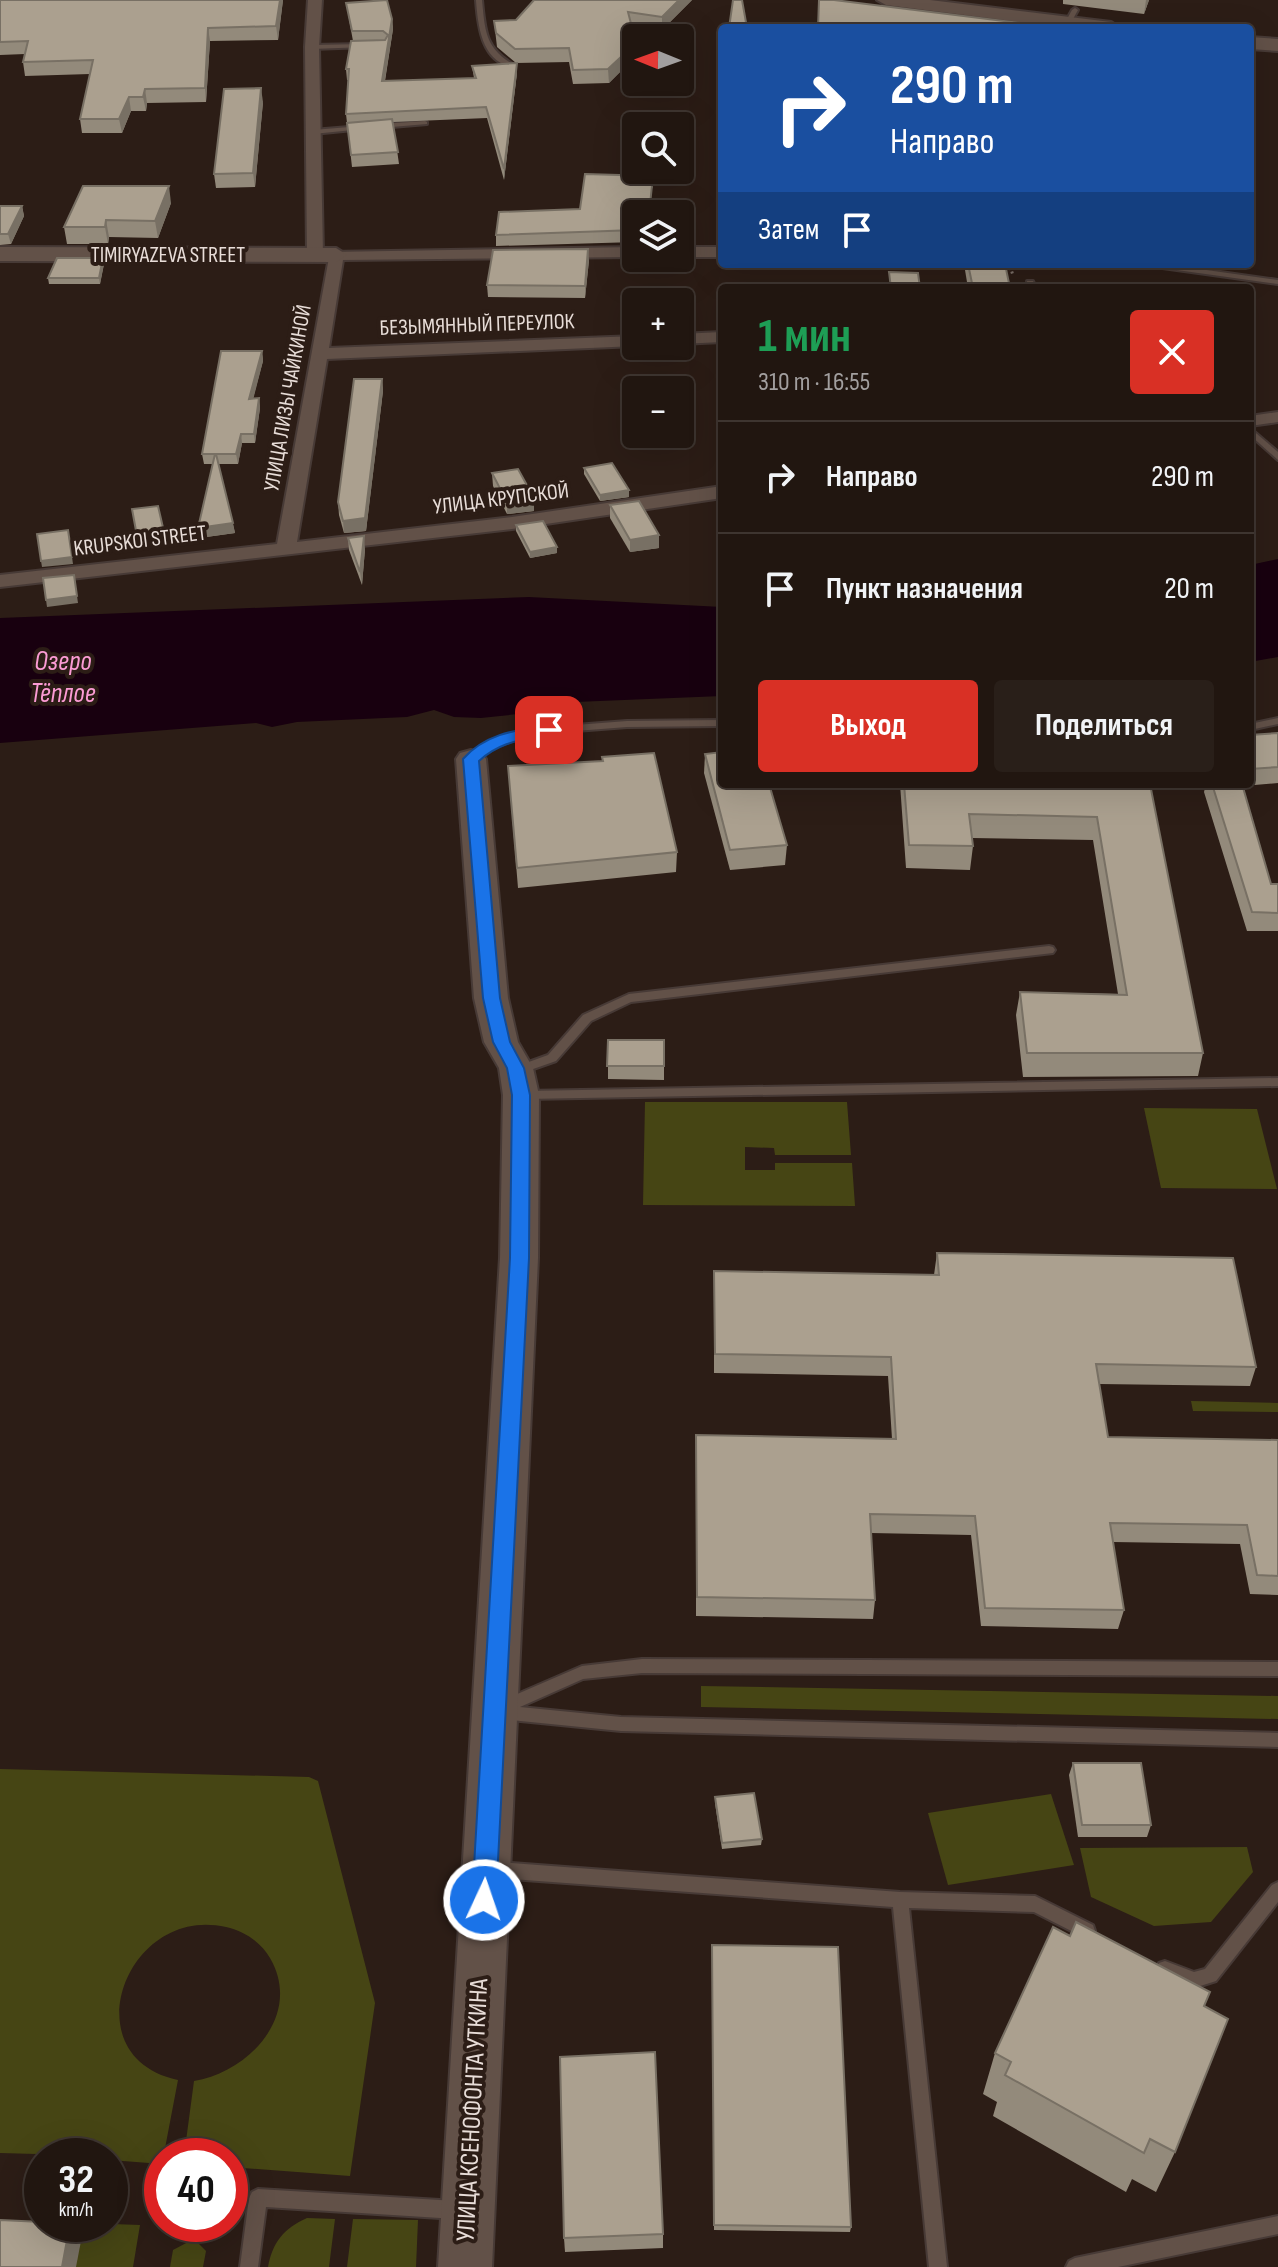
<!DOCTYPE html>
<html lang="ru">
<meta charset="utf-8">
<style>
body{margin:0;font-family:"Sofia Sans Condensed",sans-serif;background:#291f19;color:#f1f3f6;height:100vh;display:flex;flex-direction:column;font-size:30px;white-space:nowrap}
*{box-sizing:border-box;margin:0}
p{font-size:26px;color:#a29f9f}
.icon{flex:none;width:44px;height:44px;fill:none;stroke:currentColor;stroke-width:2;stroke-linecap:round;stroke-linejoin:round}
.map{position:relative;flex:1;overflow:hidden}
.details{position:absolute;left:718px;top:284px;width:536px;height:504px;display:flex;flex-direction:column;background:#211610;border-radius:8px;box-shadow:0 8px 32px #0002,0 0 0 2px #3e3530}
.details>*{flex:none}
.guide{position:absolute;left:718px;top:24px;width:536px;height:244px;border-radius:8px;box-shadow:0 8px 32px #0002,0 0 0 2px #3e3530;background:#1a4fa0;color:#fff;overflow:hidden}
.needle{width:52px;rotate:271deg}
.buttons{position:absolute;left:622px;top:24px;display:grid;gap:16px}
.buttons a{display:grid;place-items:center;width:72px;height:72px;border-radius:8px;background:#211610;box-shadow:0 8px 32px #0002,0 0 0 2px #3e3530;font-size:40px}
.speed{position:absolute;left:24px;top:2138px;display:flex;gap:16px;font-size:40px;font-weight:700;text-align:center}
.speed>*{display:grid;place-content:center;width:104px;height:104px;border-radius:50%;background:#211610;box-shadow:0 8px 32px #0002,0 0 0 2px #3e3530;line-height:1}
.speed small{font-size:20px;font-weight:400}
.speed .limit{border:12px solid #d22;background:#fff;color:#111}
.pin{position:absolute;display:grid;place-items:center;width:68px;height:68px;color:#fff;margin:-34px;border-radius:16px;box-shadow:0 4px 12px #0006}
.me{position:absolute;width:88px;margin:-44px;rotate:3deg;stroke-linejoin:round;filter:drop-shadow(0 0 6px #0008)}
.turn{display:flex;align-items:center;gap:28px;height:168px;padding:0 40px;font-size:36px}
.turn .icon{width:104px;height:104px;stroke-width:2.5}
.turn b{display:block;font-size:56px;line-height:68px}
.then{display:flex;align-items:center;height:76px;padding:0 40px;background:#0003;gap:16px;font-size:30px}
.round{display:grid;place-items:center;flex:none;width:84px;height:84px;border-radius:8px;background:#291f19}
.head{display:flex;align-items:center;justify-content:space-between;height:136px;padding:0 40px}
h1{font-size:48px;font-weight:700;line-height:60px;color:#1e9e55}
.cta{display:flex;gap:16px;margin-top:auto;padding:16px 40px}
.cta a{flex:1;height:92px;border-radius:8px;background:#d93025;color:#fff;font-size:32px;font-weight:700;line-height:92px;text-align:center}
.cta a+a{background:#291f19;color:#f1f3f6}
ul{padding:0;list-style:none}
li{display:flex;align-items:center;gap:24px;height:112px;padding:0 40px;border-top:2px solid #3e3530}
li div{flex:1}
li b{display:block;font-size:30px}
li em{font-style:normal}
.map>svg:first-child{display:block}
</style>
<div class="map">
<svg width="1278" height="2267" viewBox="0 0 1278 2267">
<rect width="100%" height="100%" fill="#2c1d16"/>
<!-- green -->
<g fill="#464514">
<path d="M645 1102H847L851 1155H775L774 1148 745 1147V1170H775V1163H852L855 1206 643 1205Z"/>
<path d="M1144 1108 1257 1109 1277 1189 1161 1188Z"/>
<path d="M1191 1401 1278 1403V1412L1193 1411Z"/>
<path d="M701 1686 1278 1696V1719L701 1707Z"/>
<path d="M0 1769 309 1777 318 1781 375 2003 350 2176 230 2167V2156H184L194 2081C249 2072 303 2015 270 1958 261 1942 244 1931 226 1927 126 1904 70 2057 178 2080L162 2164 110 2160V2156L0 2153Z"/>
<path d="M1051 1794 1074 1865 948 1885 928 1813Z"/>
<path d="M1247 1847 1253 1872 1211 1922 1154 1926 1091 1897 1080 1848Z"/>
<path d="M307 2218 335 2219 329 2267H268C272 2243 284 2228 307 2218Z"/>
<path d="M353 2219 418 2220 416 2267H347Z"/>
<path d="M0 2220 140 2225 133 2267H0Z"/>
<path d="M190 2241 198 2243 206 2251 203 2267H170L173 2250Z"/>
</g>
<!-- water -->
<g fill="#18000f">
<path d="M1278 559V657L1250 662V565Z"/>
<path d="M529 597 722 607V696L551 703 537 712 481 718 454 717 434 710 407 717 297 722 272 727 256 723 0 743V618Z"/>
</g>
<g fill="none" stroke-linecap="round" stroke-linejoin="round">
<!-- lane casing -->
<g stroke="#473a36" stroke-width="4">
<g id="lane">
<path d="M476 0H482C485 31 485 48 514 65V67C482 63 478 27 476 0Z"/>
<path d="M1075 8 1078 10 1068 28H1062L1072 10Z"/>
<path d="M364 44 366 45V47L312 49 309 47 312 45Z"/>
<path d="M425 121 427 122V124L380 128 377 126 380 124Z"/>
<path d="M361 126 363 127V129L313 134 310 132 313 130Z"/>
<path d="M690 204H693V208L672 214H660Z"/>
<path d="M1144 264H1164L1278 280V284L1148 266Z"/>
<path d="M1027 281H1033L1036 288H1028Z"/>
<path d="M1250 428 1278 452V460L1250 435Z"/>
<path d="M1278 718V724L1250 730V724Z"/>
<path d="M722 720V726L627 727 550 733 518 739 493 748 475 761 471 762 466 759 485 744 513 734 550 727 627 721Z"/>
<path d="M1049 946 1053 947 1055 950 1053 953 631 1002 591 1021 556 1061 519 1074 513 1070 515 1067 548 1055 583 1015 629 994Z"/>
<path d="M1278 1078V1086L525 1099 519 1095 525 1091Z"/>
<path d="M642 1659 1278 1662V1676L642 1673 583 1679 520 1707 621 1717 1278 1733V1747L621 1731 501 1719 496 1717 493 1712 499 1702 582 1666Z"/>
<path d="M497 1862 900 1892 1035 1896 1093 1925 1095 1931 1093 1937 1087 1939 1034 1912 909 1908 947 2267H929L893 1907 497 1878 491 1875 489 1870 491 1865Z"/>
<path d="M1278 1882V1902L1216 1981 1194 1988 1159 1975 1157 1969 1159 1963 1165 1961 1194 1972 1205 1969 1272 1885Z"/>
<path d="M258 2189 456 2201 462 2204 465 2210 462 2216 456 2219 266 2207 258 2267H240L249 2198 252 2192Z"/>
<path d="M1278 2216V2234L1118 2267H1066L1069 2261 1075 2258Z"/>
</g>
</g>
<!-- street casing -->
<g stroke="#473a36" stroke-width="4">
<g id="street">
<path d="M308 0H322L319 47 323 255 315 260 307 255 305 47Z"/>
<path d="M636 247V257L343 260 329 348 636 336V346L327 359 297 542 512 517 722 486V498L512 529 0 587V575L277 544 330 252Z"/>
<rect x="680" y="247" width="42" height="10"/>
<path d="M722 332V342L680 344V334Z"/>
<path d="M1278 412V422L1250 426V416Z"/>
</g>
</g>
<!-- secondary casing -->
<g stroke="#473a36" stroke-width="4">
<g id="secondary">
<path d="M877 0H930L1111 22 1120 28H1066L886 5Z"/>
<path d="M1250 37 1278 39V51L1250 49Z"/>
<path d="M0 247 336 248 347 255 336 262 0 261Z"/>
<path d="M471 750 482 753 486 759 508 998 518 1042 533 1068 539 1095 538 1258 492 2267H438L500 1258 503 1095 499 1068 484 1042 474 998 456 759 460 753Z"/>
</g>
</g>
<!-- path-far1 -->
<path stroke="#7c6f68" stroke-width="3" stroke-dasharray="2 2" stroke-linecap="butt" d="M1009 264 1013 275"/>
<!-- path -->
<path stroke="#7c6f68" stroke-width="7" stroke-dasharray="5 5" stroke-linecap="butt" d="M160 2215 162 2208"/>
<!-- lane -->
<use href="#lane" fill="#625148" fill-rule="evenodd"/>
<!-- street -->
<use href="#street" fill="#625148" fill-rule="evenodd"/>
<!-- secondary -->
<use href="#secondary" fill="#625148" fill-rule="evenodd"/>
</g>
<!-- wall -->
<g fill="#938a7b">
<path d="M0 0H283L278 40 210 41 206 102 147 103 146 111H131L122 133H82L80 119 90 74 25 76 23 62 25 54 0 55Z"/>
<path d="M692 0 662 30 632 26 636 43V56L609 83 573 84 569 62 516 63 497 47 494 21 516 20Z"/>
<path d="M1063 0H1149L1144 14 1063 4Z"/>
<path d="M346 3 392 19 393 29 385 81 474 78 472 66 517 73 504 180 487 118 393 122 399 164 352 167 346 114 348 80H347L346 69 353 41Z"/>
<path d="M263 102 255 187 216 188 214 174Z"/>
<path d="M653 187 636 214V242L496 246V235Z"/>
<path d="M171 203 158 238 109 237 108 244H67L64 227Z"/>
<path d="M0 206H22L24 216 11 244 0 245Z"/>
<path d="M103 258 104 264 100 284H49L48 278Z"/>
<path d="M589 260 585 298 488 297 487 285Z"/>
<path d="M964 264H1005L1010 288H968Z"/>
<path d="M262 351 263 361 253 398H259L260 408 255 443H242L238 464H218L235 533 199 538 198 528 213 464H204L202 454Z"/>
<path d="M382 379 383 391 366 531 344 533 339 515 338 502Z"/>
<path d="M584 468 629 490V497L600 501 584 474Z"/>
<path d="M492 473 534 511 507 514 493 486Z"/>
<path d="M610 505 659 535V548L630 552 610 518Z"/>
<path d="M516 525 557 547V553L530 558 516 531Z"/>
<path d="M348 538 365 549 362 585 349 550Z"/>
<path d="M1278 733V783L1243 786 1271 884H1278V931H1247L1204 792 1206 784H1250V735Z"/>
<path d="M705 754 787 845 785 865 730 870 704 773Z"/>
<path d="M602 757 677 852 676 872 518 888 508 766 603 761Z"/>
<path d="M900 784H1150L1203 1053 1198 1076 1023 1077 1016 1015 1020 992 1118 994 1093 840 972 838 973 846 970 870 906 868Z"/>
<path d="M608 1040H664V1080L608 1079Z"/>
<path d="M937 1253 1256 1367 1250 1386 1099 1384 1108 1437 1278 1440V1595L1250 1594 1240 1544 1113 1542 1124 1610 1118 1629 981 1626 971 1535 871 1533 875 1600 873 1619 696 1616V1435L892 1439 888 1376 714 1373V1271L934 1275Z"/>
<path d="M1073 1763 1151 1825 1147 1837H1078L1069 1775Z"/>
<path d="M715 1797 762 1839 761 1845 722 1849 715 1803Z"/>
<path d="M712 1945 851 2227 850 2232 714 2230Z"/>
<path d="M1204 2006 1175 2152 1156 2192 1132 2179 1126 2192 993 2116 997 2102 983 2094 995 2053Z"/>
<path d="M663 2234V2248L565 2252 564 2238Z"/>
</g>
<!-- shaded-wall -->
<g fill="#787064">
<path d="M280 0H283L278 40 276 26Z"/>
<path d="M679 0H692L662 30V17Z"/>
<path d="M1146 0H1149L1144 14Z"/>
<path d="M392 19 393 29 383 92 382 81Z"/>
<path d="M208 28 210 41 206 102 205 88Z"/>
<path d="M636 43V56L609 83 608 69Z"/>
<path d="M517 63V73L504 180V169Z"/>
<path d="M261 88 263 102 255 187 253 173Z"/>
<path d="M145 89 147 103 146 111 143 97Z"/>
<path d="M129 97 131 111 122 133 119 119Z"/>
<path d="M169 186 171 203 158 238 155 221Z"/>
<path d="M22 206 24 216 11 244 8 234Z"/>
<path d="M106 220 109 237 108 244 105 227Z"/>
<path d="M588 249 589 260 585 298V286Z"/>
<path d="M103 258 104 264 100 284 99 278Z"/>
<path d="M262 351 263 361 251 408 249 399Z"/>
<path d="M382 379 383 391 366 531 344 533 343 521Z"/>
<path d="M259 398 260 408 255 443 254 434Z"/>
<path d="M241 434 242 443 238 464 236 454Z"/>
<path d="M629 490V497L600 501V495Z"/>
<path d="M534 498V511L507 514V502Z"/>
<path d="M233 523 235 533 199 538 198 528Z"/>
<path d="M164 532 166 545 139 549 137 536Z"/>
<path d="M659 535V548L630 552V540Z"/>
<path d="M69 536 73 564 42 567 41 561Z"/>
<path d="M364 536 365 549 362 585 360 572Z"/>
<path d="M557 547V553L530 558V552Z"/>
<path d="M74 575 78 603 47 607 46 600Z"/>
<path d="M70 2224 81 2241 76 2267H62Z"/>
</g>
<!-- building -->
<g fill="#aba08f" stroke="#787064" stroke-width="2">
<path d="M0 0H280L276 26 208 28 205 88 145 89 143 97H129L119 119H80L93 60 23 62 28 41 0 42Z"/>
<path d="M387 0 392 19 382 81 476 78 472 66 517 63 504 169 486 107 346 114 349 69H346L351 41 385 40 388 35 383 31H352L346 3Z"/>
<path d="M534 0H679L662 17 628 12 636 43 608 69 573 70 569 48 515 49 496 33 494 21 516 20Z"/>
<path d="M733 0H742L747 28H729Z"/>
<path d="M819 0H834L1028 24 1021 28H818Z"/>
<path d="M261 88 253 173 214 174 224 89Z"/>
<path d="M392 119 398 152 351 155 347 123Z"/>
<path d="M585 174 653 176 649 214H636V230L496 235 499 212 580 209Z"/>
<path d="M83 186H169L155 221 106 220 105 227H64Z"/>
<path d="M0 206H22L8 234H0Z"/>
<path d="M588 249 585 286 487 285 493 250Z"/>
<path d="M57 258H103L99 278H48Z"/>
<path d="M968 264H1005L1010 288H973Z"/>
<path d="M889 272 918 273 920 288H891Z"/>
<path d="M221 351H262L249 399 259 398 254 434H241L236 454H216L233 523 198 528 215 454H202Z"/>
<path d="M354 379H382L365 518 343 521 338 502Z"/>
<path d="M612 463 629 490 600 495 584 468Z"/>
<path d="M518 469 534 498 507 502 492 473Z"/>
<path d="M639 501 659 535 630 540 610 505Z"/>
<path d="M158 506 164 532 137 536 132 509Z"/>
<path d="M543 521 557 547 530 552 516 525Z"/>
<path d="M68 530 72 557 41 561 37 534Z"/>
<path d="M364 536 360 572 348 538Z"/>
<path d="M74 575 77 596 46 600 43 578Z"/>
<path d="M1278 733V767L1250 769V735Z"/>
<path d="M722 752V784H769L787 845 730 850 705 754Z"/>
<path d="M654 753 677 852 517 868 508 766 603 761 602 757Z"/>
<path d="M904 784H1150L1203 1053H1027L1020 992 1127 995 1097 817 969 814 973 846 909 845Z"/>
<path d="M1212 784H1242L1271 884H1278V913L1252 912Z"/>
<path d="M608 1040H664V1066H607Z"/>
<path d="M937 1253 1233 1258 1256 1367 1096 1364 1108 1437 1278 1440V1576L1257 1575 1247 1525 1110 1523 1124 1610 985 1608 975 1516 870 1514 875 1600 697 1597 696 1435 896 1439 891 1357 715 1354 714 1271 939 1275Z"/>
<path d="M1073 1763H1141L1151 1825H1082Z"/>
<path d="M754 1793 762 1839 722 1843 715 1797Z"/>
<path d="M1076 1922 1210 1992 1204 2006 1228 2019 1175 2152 1150 2139 1144 2153 1005 2075 1011 2062 995 2053 1053 1927 1070 1936Z"/>
<path d="M712 1945 838 1947 851 2227 714 2225Z"/>
<path d="M655 2052 663 2234 564 2238 560 2057Z"/>
<path d="M0 2220 42 2222V2224H70L62 2267H0Z"/>
</g>
<!-- route -->
<path fill="#1a73e8" stroke="#114b97" stroke-width="2" d="M549 725 557 730 554 733C525 740 502 740 479 761L500 998 510 1042 524 1068 530 1095 529 1258 496 1900 492 1908 484 1912 475 1908 472 1900 510 1258 512 1095 507 1068 493 1042 483 998 463 759C486 733 517 730 549 725Z"/>
<g text-anchor="middle" dominant-baseline="central" stroke-width="8" stroke-linejoin="round" paint-order="stroke">
<!-- far-street labels -->
<g font-size="22" fill="#e8ddd8" stroke="#2c1d16">
<text x="168" y="255">TIMIRYAZEVA STREET</text>
<text transform="translate(477 325) rotate(-2)">БЕЗЫМЯННЫЙ ПЕРЕУЛОК</text>
<text transform="translate(288 398) rotate(-80)">УЛИЦА ЛИЗЫ ЧАЙКИНОЙ</text>
<text transform="translate(501 499) rotate(-7)">УЛИЦА КРУПСКОЙ</text>
<text transform="translate(140 541) rotate(-7)">KRUPSKOI STREET</text>
</g>
<!-- street labels -->
<g font-size="26" fill="#e8ddd8" stroke="#2c1d16">
<text transform="translate(473 2110) rotate(-87)">УЛИЦА КСЕНОФОНТА УТКИНА</text>
</g>
<!-- water labels -->
<g font-size="28" font-style="italic" fill="#fb9bd4" stroke="#2c1d16">
<text x="63" y="661">Озеро<tspan x="63" dy="32">Тёплое</tspan></text>
</g>
</g>
</svg>
<div class="buttons">
<a><svg class="needle" viewBox="-14 -14 28 28"><path d="M0-13l5 13h-10z" fill="#e53935"/><path d="M0 13l5-13h-10z" fill="#a29f9f"/></svg></a>
<a><svg class="icon" aria-label="search" viewBox="0 0 24 24"><circle cx="10" cy="10" r="6"/><path d="M15 15l6 6"/></svg></a>
<a><svg class="icon" aria-label="layers" viewBox="0 0 24 24"><path d="M12 4l9 5-9 5-9-5zM3 14l9 5 9-5"/></svg></a>
<a>+</a>
<a>−</a>
</div>
<div class="speed"><div>32<small>km/h</small></div><div class="limit">40</div></div>
<div class="pin" style="left:549px;top:730px;background:#d93025"><svg class="icon" aria-label="arrive" viewBox="0 0 24 24"><path d="M6 21V4h12l-3 4 3 4H6"/></svg></div>
<svg class="me" style="left:484px;top:1900px" viewBox="-20 -20 40 40"><circle r="17" fill="#1a73e8" stroke="#fff" stroke-width="3"/><path d="M0-11L8 9 0 5-8 9z" fill="#fff"/></svg>
<div class="guide">
<div class="turn"><svg class="icon" aria-label="right" viewBox="0 0 24 24"><path d="M7 20v-9h11M14 6l5 5-5 5"/></svg><div><b>290 m</b>Направо</div></div>
<div class="then">Затем<svg class="icon" aria-label="arrive" viewBox="0 0 24 24"><path d="M6 21V4h12l-3 4 3 4H6"/></svg></div>
</div>
<section class="details">
<div class="head"><div><h1>1 мин</h1><p>310 m · 16:55</p></div><a class="round" style="background:#d93025;color:#fff"><svg class="icon" aria-label="close" viewBox="0 0 24 24"><path d="M6 6l12 12M18 6L6 18"/></svg></a></div>
<ul>
<li><svg class="icon" aria-label="right" viewBox="0 0 24 24"><path d="M7 20v-9h11M14 6l5 5-5 5"/></svg><div><b>Направо</b></div><em>290 m</em></li>
<li><svg class="icon" aria-label="arrive" viewBox="0 0 24 24"><path d="M6 21V4h12l-3 4 3 4H6"/></svg><div><b>Пункт назначения</b></div><em>20 m</em></li>
</ul>
<div class="cta"><a>Выход</a><a>Поделиться</a></div>
</section>
</div>
